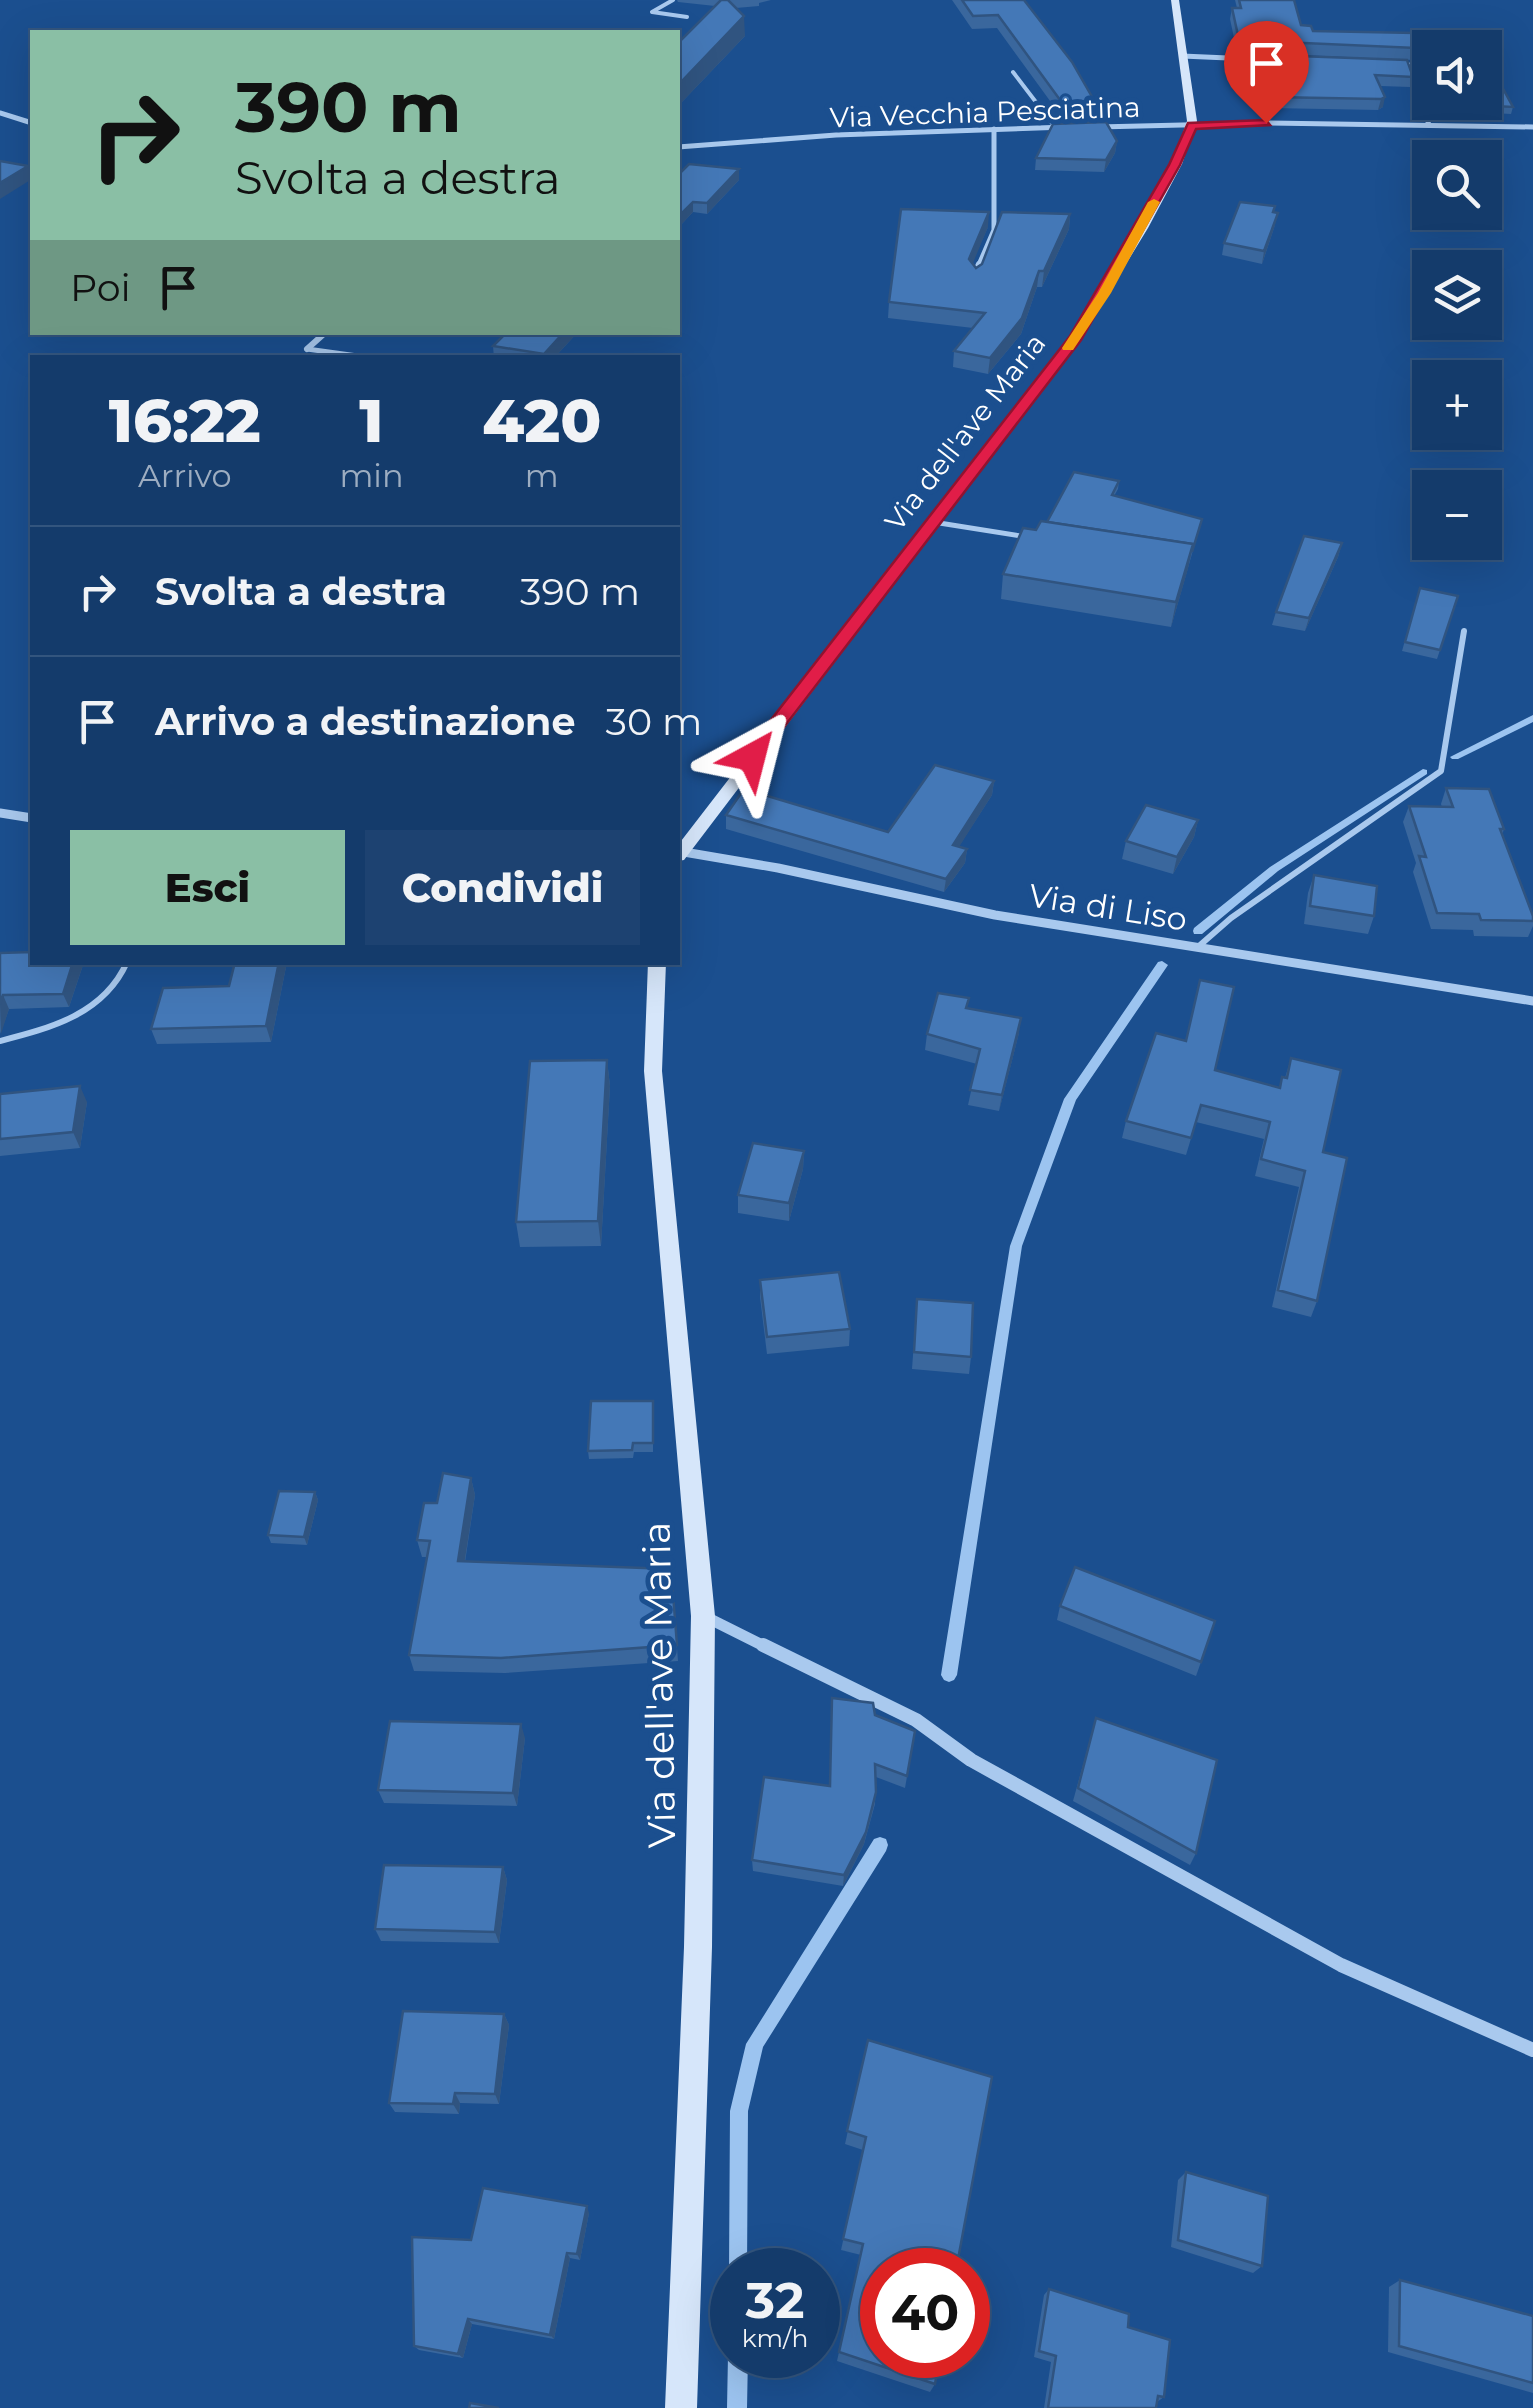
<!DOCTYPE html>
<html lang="it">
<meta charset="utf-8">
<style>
body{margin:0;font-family:Montserrat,sans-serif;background:#1d4271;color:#f1f3f6;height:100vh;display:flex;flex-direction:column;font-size:38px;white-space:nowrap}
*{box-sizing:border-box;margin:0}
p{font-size:32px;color:#9dadc1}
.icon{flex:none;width:55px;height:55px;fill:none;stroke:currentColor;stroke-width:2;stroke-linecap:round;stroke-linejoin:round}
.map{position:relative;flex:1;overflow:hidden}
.drawer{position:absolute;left:30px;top:355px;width:650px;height:610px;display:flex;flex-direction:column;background:#143b6b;border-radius:0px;box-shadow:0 10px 40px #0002,0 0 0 2px #33557e}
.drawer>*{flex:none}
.banner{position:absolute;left:30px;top:30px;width:650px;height:305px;border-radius:0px;box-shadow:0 10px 40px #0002,0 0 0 2px #33557e;background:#8abfa5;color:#111;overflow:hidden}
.fabs{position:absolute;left:1412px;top:30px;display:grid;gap:20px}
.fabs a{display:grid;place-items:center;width:90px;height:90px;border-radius:0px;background:#143b6b;box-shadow:0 10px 40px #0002,0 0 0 2px #33557e;font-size:50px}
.speed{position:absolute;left:710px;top:2248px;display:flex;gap:20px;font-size:50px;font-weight:700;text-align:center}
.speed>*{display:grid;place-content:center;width:130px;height:130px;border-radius:50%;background:#143b6b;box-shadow:0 10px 40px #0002,0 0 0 2px #33557e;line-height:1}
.speed small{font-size:25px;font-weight:400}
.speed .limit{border:15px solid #d22;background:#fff;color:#111}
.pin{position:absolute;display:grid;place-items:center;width:85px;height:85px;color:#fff;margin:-102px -42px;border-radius:50% 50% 50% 0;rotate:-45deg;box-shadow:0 0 10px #0007}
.pin .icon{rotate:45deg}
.me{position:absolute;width:110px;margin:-55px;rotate:38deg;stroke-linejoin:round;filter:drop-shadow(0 0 8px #0008)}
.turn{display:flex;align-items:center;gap:35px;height:210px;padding:0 40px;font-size:45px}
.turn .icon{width:130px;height:130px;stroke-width:2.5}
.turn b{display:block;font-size:70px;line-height:85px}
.then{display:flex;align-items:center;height:95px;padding:0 40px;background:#0003;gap:20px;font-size:38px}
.eta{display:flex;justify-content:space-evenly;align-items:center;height:170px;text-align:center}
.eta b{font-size:60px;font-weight:800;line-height:70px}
.action{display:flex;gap:20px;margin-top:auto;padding:20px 40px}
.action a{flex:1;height:115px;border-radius:0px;background:#8abfa5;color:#111;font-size:40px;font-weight:800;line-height:115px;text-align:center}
.action a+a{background:#1d4271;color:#f1f3f6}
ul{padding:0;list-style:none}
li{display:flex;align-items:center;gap:30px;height:130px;padding:0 40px;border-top:2px solid #33557e}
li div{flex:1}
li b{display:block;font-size:38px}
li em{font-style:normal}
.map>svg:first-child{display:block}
</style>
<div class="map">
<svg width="1533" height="2408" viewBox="0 0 1533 2408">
<rect width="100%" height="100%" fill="#1b4f8f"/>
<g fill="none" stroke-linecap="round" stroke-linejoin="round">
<!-- stream -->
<g fill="#9cc4f0" fill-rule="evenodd">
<path d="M1533 715V722L1458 759H1452L1450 757Z"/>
<path d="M1423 769 1427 770V774L1278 871 1202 934H1194L1193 931 1194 928 1270 867Z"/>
<path d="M1162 961 1168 965 1166 968 1076 1100 1022 1246 957 1675 954 1680 949 1682 944 1680 941 1675 1010 1246 1064 1099 1158 962Z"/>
<path d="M880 1837 886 1839 888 1845 886 1851 763 2047 748 2111 747 2270H732V2277L729 2270 730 2111 746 2044 874 1839Z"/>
<path d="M731 2348 732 2355H748L747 2408H727L728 2355Z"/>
</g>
<!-- lane-far2 -->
<g stroke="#a9c9ee" stroke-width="4">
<path d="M673 0 652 12 687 17"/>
<path d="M1013 72 1055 127"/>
</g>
<!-- lane-far1 -->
<g stroke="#a9c9ee" stroke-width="5">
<path d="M307 349 372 358"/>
<path d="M933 522 1027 537"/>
</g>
<!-- lane -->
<g stroke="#a9c9ee" stroke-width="6">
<path d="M1199 946 1231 918 1441 771 1464 631"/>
<path d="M0 1041C51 1028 104 1014 127 962"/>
</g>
<!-- street-far4 -->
<g stroke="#a9c9ee" stroke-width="5">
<path d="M1182 56 1251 59"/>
<path d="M1398 65H1409L1429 125"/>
<path d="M0 113 32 123"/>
<path d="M1098 127 1266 123 1533 127"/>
<path d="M678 147 836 135 1066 127"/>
<path d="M978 267 994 230V129"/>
</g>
<!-- street-far3 -->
<g stroke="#a9c9ee" stroke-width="6">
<path d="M974 276 979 264"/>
<path d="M307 349 326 332"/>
</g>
<!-- street-far2 -->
<g stroke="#a9c9ee" stroke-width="9">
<path d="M0 813 32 818"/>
<path d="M678 851 778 868 995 915 1533 1001"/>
</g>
<!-- street-far1 -->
<path stroke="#a9c9ee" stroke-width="11" d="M704 1616 768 1648"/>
<!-- street -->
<path stroke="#a9c9ee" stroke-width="14" d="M763 1645 916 1720 971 1760 1341 1965 1533 2050"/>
<!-- secondary -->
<g fill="#d6e6fa" fill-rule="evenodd">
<path d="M1171 0H1179L1197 121 1182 164 1148 228 1080 339 684 860 678 861V845L1071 335 1137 228 1172 164 1187 121Z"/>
<path d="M648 962H666L662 1071 715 1616 712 1947 697 2408H665L684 1947 691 1616 644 1071Z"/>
</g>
</g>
<!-- wall -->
<g fill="#3a679d">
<path d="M677 0H771L759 3V6L736 8 745 36 681 103H678V43L715 6 678 2Z"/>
<path d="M952 0H1024L1099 109 1097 122 1060 124 1061 116 997 28 972 29Z"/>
<path d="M1235 0H1294L1301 25 1313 31 1416 48 1413 60 1237 52 1230 19 1232 8H1237Z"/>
<path d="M1242 54 1413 77 1410 87 1381 86 1383 107 1378 110 1266 108 1259 85H1244L1240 65Z"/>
<path d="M1452 102H1485L1513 107 1511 114 1454 111Z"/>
<path d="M1117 141 1115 153 1104 172 1035 170 1036 158Z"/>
<path d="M678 175 739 180 707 214 693 212 678 228Z"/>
<path d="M1273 212 1275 225 1262 264 1222 255 1224 243Z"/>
<path d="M1070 214 1069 229 1042 287H1037L1021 334 988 374 953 367 954 351 973 328 888 318 889 302 988 227 972 263 976 268Z"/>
<path d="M507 332H578L554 358H494L493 346Z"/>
<path d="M1119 481 1118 489 1114 496 1202 519 1171 627 1001 599 1003 574 1036 530Z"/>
<path d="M1342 543 1338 557 1305 631 1272 625 1276 612Z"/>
<path d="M1420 588 1458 596 1437 659 1402 651Z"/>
<path d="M994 781 992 795 959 846 967 849 965 863 944 892 726 829V815L888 832Z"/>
<path d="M1446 788 1504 829 1502 835 1533 916V926L1528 937 1474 936 1473 930 1431 929 1413 872 1416 863 1403 822 1409 806 1442 807 1441 804Z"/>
<path d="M1198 820 1194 837 1173 874 1122 859 1126 841Z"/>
<path d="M1314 875 1374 916 1368 934 1304 924 1308 893Z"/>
<path d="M0 953 83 965 69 1007 9 1009 0 1034Z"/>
<path d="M235 962H287L271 1042 157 1044 151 1029 229 986Z"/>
<path d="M968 1008 1019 1033 999 1111 968 1105 977 1064 925 1050 927 1034Z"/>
<path d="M1291 1058 1323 1152 1317 1301 1311 1317 1272 1307 1299 1187 1255 1176 1264 1139 1196 1122 1186 1155 1122 1138 1126 1121 1215 1070 1279 1088 1282 1077 1285 1078Z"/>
<path d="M607 1060 610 1086 601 1246 520 1247 516 1222Z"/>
<path d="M0 1094 87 1102 80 1148 0 1156Z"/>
<path d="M804 1151 803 1169 789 1221 738 1213V1195Z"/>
<path d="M760 1280 850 1329 849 1346 767 1354 760 1297Z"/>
<path d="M917 1299 971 1357 969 1374 912 1369Z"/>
<path d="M653 1409V1452H634L633 1458 589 1459 588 1451Z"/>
<path d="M471 1478 475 1495 465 1562 671 1569 678 1661 505 1673 414 1671 409 1655 427 1557H422L417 1540 437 1503Z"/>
<path d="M315 1492 318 1500 307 1545 271 1543 268 1535Z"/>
<path d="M1060 1606 1201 1662 1196 1676 1057 1620Z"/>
<path d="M875 1715 915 1731 905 1788 876 1777 875 1804 864 1844 843 1886 753 1871 752 1860 830 1786Z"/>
<path d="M1096 1718 1196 1853 1190 1865 1073 1801Z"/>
<path d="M525 1738 517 1806 384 1803 378 1790Z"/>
<path d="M503 1867 507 1880 499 1943 381 1941 375 1929Z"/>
<path d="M504 2014 509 2025 499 2104 460 2103 459 2114 395 2112 389 2103Z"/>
<path d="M868 2040 935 2384 930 2392 837 2361 861 2255 841 2250 863 2150 845 2144Z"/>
<path d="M1186 2172 1262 2266 1253 2273 1171 2247 1178 2180Z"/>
<path d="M589 2213 580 2260 570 2258 554 2339 472 2324 463 2358 419 2350 414 2346 471 2240Z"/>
<path d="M1400 2280 1533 2316V2393L1388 2352 1389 2287Z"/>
<path d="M1049 2289 1128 2327 1164 2397 1157 2402 1156 2408H1044L1051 2362 1034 2357 1044 2295Z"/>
</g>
<!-- shaded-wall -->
<g fill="#305480">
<path d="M744 16 745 36 681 103 680 83Z"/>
<path d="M1385 97 1383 107 1378 110 1381 99Z"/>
<path d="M1117 141 1115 153 1104 172 1106 160Z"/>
<path d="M28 166 32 179 0 199V183Z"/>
<path d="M739 169V180L707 214V203Z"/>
<path d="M693 202V212L678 228V217Z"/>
<path d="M989 212 988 227 968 275 969 259Z"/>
<path d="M1278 213 1275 225 1262 264 1264 251Z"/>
<path d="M1070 214 1069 229 1042 287 1044 271Z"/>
<path d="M1039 271 1037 287 1021 334 988 374 990 358Z"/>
<path d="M564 332H578L554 358H544V354Z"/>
<path d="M1342 543 1338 557 1305 631 1309 618Z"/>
<path d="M1193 544 1188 569 1171 627 1176 602Z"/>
<path d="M994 781 992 795 952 858 953 845Z"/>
<path d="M1198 820 1194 837 1173 874 1177 857Z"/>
<path d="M967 849 965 863 944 892 946 879Z"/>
<path d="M73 962H82L83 965 69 1007 63 994Z"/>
<path d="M279 962H287L271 1042 266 1026Z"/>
<path d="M3 995 9 1009 1 1034 0 1004Z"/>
<path d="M1021 1018 1019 1033 999 1111 1002 1095Z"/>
<path d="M607 1060 610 1086 601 1246 598 1221Z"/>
<path d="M80 1086 87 1102 80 1148 73 1132Z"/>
<path d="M804 1151 803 1169 789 1221V1203Z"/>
<path d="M471 1478 475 1495 462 1578 458 1561Z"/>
<path d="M315 1492 318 1500 307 1545 304 1537Z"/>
<path d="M521 1724 525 1738 517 1806 513 1793Z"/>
<path d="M876 1792 864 1844 843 1886 844 1875Z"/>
<path d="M503 1867 507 1880 499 1943 495 1932Z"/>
<path d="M504 2014 509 2025 499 2104 495 2094Z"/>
<path d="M455 2093 460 2103 459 2114 453 2104Z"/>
<path d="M587 2206 589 2213 580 2260 577 2254Z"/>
<path d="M567 2253 570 2258 554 2339 550 2335Z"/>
<path d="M468 2319 472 2324 463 2358 458 2354Z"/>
</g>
<!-- building -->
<g fill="#4478b7" stroke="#305480" stroke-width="2.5">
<path d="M721 0H728L744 16 680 83 678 82V43Z"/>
<path d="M962 0H1024L1072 62 1099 109 1061 110 1063 104 998 15 973 16Z"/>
<path d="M1239 0H1294L1301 25 1311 26 1313 31 1416 33V48L1239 40 1232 8H1241Z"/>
<path d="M1242 54 1407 60 1413 77 1375 75 1385 97 1381 99 1268 97 1261 75 1246 74Z"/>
<path d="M1485 64 1490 65 1513 107 1456 104V102H1485Z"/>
<path d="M1106 122 1117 141 1106 160 1036 158 1053 124Z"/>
<path d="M0 161 28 166 0 183Z"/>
<path d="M689 164 739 169 707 203 693 202 678 217V175Z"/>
<path d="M1240 202 1275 206 1273 212 1278 213 1264 251 1224 243Z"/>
<path d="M901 209 989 212 969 259 976 268 982 264 1002 212 1070 214 1044 271H1039L1022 318 990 358 954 351 985 313 889 302Z"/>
<path d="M507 332H564L544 354 493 346Z"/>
<path d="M1074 472 1119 481 1112 495 1202 519 1192 552 1193 544 1047 522Z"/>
<path d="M1041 521 1193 544 1176 602 1003 574 1023 528 1036 530Z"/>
<path d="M1304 536 1342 543 1309 618 1276 612Z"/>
<path d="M1420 588 1458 596 1440 650 1405 642Z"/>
<path d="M935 765 994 781 953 845 967 849 946 879 726 815 744 789 888 832Z"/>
<path d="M1446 788 1489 789 1504 829H1500L1533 916V921L1481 920 1479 914 1437 913 1419 856 1426 857 1409 806 1453 807Z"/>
<path d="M1146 805 1198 820 1177 857 1126 841Z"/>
<path d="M1314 875 1377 886 1374 916 1310 906Z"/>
<path d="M32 952V962H73L63 994 3 995 0 1004V953Z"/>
<path d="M235 962H279L266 1026 151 1029 163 988 229 986Z"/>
<path d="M1200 980 1234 987 1215 1070 1280 1088 1282 1077 1287 1078 1291 1058 1341 1070 1323 1152 1347 1158 1317 1301 1278 1290 1305 1171 1261 1159 1270 1122 1201 1105 1191 1138 1126 1121 1156 1033 1186 1041Z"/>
<path d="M938 993 969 998 966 1008 1021 1018 1002 1095 970 1090 980 1049 927 1034Z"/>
<path d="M607 1060 598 1221 516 1222 530 1061Z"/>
<path d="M80 1086 73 1132 0 1139V1094Z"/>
<path d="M753 1143 804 1151 789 1203 738 1195Z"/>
<path d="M839 1272 850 1329 767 1337 760 1280Z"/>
<path d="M917 1299 973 1303 971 1357 914 1352Z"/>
<path d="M591 1401H653V1443H633L632 1450 588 1451Z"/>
<path d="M443 1473 471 1478 458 1561 671 1569 677 1645 501 1658 409 1655 430 1541 417 1540 424 1503H437Z"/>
<path d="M279 1491 315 1492 304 1537 268 1535Z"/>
<path d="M1075 1567 1215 1621 1201 1662 1060 1606Z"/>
<path d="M832 1698 873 1703 875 1715 915 1731 907 1776 875 1764 876 1792 866 1832 844 1875 752 1860 764 1777 830 1786Z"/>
<path d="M1096 1718 1217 1760 1196 1853 1078 1788Z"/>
<path d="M390 1721 521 1724 513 1793 378 1790Z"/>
<path d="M384 1865 503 1867 495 1932 375 1929Z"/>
<path d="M403 2011 504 2014 495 2094 455 2093 453 2104 389 2103Z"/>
<path d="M868 2040 992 2077 956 2270H882V2355H940L935 2384 839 2352 863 2244 843 2239 866 2137 847 2131Z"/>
<path d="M1186 2172 1268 2196 1262 2266 1178 2240Z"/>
<path d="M483 2188 587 2206 577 2254 567 2253 550 2335 468 2319 458 2354 414 2346 412 2237 471 2240Z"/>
<path d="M1400 2280 1533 2316V2383L1399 2346Z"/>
<path d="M1049 2289 1129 2314 1128 2327 1170 2340 1164 2397 1158 2396 1156 2408H1048L1056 2356 1039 2351Z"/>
<path d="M470 2403 499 2408H469Z"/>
</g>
<!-- route -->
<path fill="#e11d48" stroke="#92132f" stroke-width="2.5" d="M1266 120 1270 125 1196 129 1180 165 1081 340 758 761H745V753L1070 336 1169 165 1188 123Z"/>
<!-- slow -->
<path fill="#f59e0b" d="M1154 199 1160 202 1111 293 1073 350H1063L1062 348 1098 293 1148 202Z"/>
<g text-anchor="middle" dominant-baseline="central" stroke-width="10" stroke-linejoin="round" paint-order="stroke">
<!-- far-street labels -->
<g font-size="28" fill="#fff" stroke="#1b4f8f">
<text transform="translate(985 112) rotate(-2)">Via Vecchia Pesciatina</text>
<text transform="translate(965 432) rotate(-52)">Via dell'ave Maria</text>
</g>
<!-- street labels -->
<g font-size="32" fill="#fff" stroke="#1b4f8f">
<text transform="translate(1108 907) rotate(9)">Via di Liso</text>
</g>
<!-- near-street labels -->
<g font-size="38" fill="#fff" stroke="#1b4f8f">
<text transform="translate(659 1685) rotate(-91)">Via dell'ave Maria</text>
</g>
</g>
</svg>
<div class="fabs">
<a><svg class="icon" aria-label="sound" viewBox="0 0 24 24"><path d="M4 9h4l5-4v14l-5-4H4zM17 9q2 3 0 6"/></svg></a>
<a><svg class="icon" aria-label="search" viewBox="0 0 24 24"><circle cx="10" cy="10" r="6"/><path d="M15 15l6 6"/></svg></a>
<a><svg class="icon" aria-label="layers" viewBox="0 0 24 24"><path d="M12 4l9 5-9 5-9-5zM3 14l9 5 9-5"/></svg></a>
<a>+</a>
<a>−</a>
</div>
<div class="speed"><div>32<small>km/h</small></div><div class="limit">40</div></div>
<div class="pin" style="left:1266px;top:123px;background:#d93025"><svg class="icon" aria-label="arrive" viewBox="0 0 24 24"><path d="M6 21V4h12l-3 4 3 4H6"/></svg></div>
<svg class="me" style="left:752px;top:757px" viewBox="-20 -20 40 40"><path d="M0-17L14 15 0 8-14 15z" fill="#e11d48" stroke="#fff" stroke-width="4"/></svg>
<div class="banner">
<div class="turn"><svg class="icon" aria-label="right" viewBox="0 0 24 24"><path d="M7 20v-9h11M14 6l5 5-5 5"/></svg><div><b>390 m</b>Svolta a destra</div></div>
<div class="then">Poi<svg class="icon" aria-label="arrive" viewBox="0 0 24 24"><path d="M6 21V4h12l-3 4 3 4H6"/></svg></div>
</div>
<section class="drawer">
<div class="eta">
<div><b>16:22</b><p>Arrivo</p></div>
<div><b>1</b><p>min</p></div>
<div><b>420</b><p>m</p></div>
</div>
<ul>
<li><svg class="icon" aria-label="right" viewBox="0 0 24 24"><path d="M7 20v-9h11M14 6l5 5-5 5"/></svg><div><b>Svolta a destra</b></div><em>390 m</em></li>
<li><svg class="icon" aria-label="arrive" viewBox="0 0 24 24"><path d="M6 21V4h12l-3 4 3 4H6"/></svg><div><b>Arrivo a destinazione</b></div><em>30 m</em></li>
</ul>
<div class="action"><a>Esci</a><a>Condividi</a></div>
</section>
</div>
